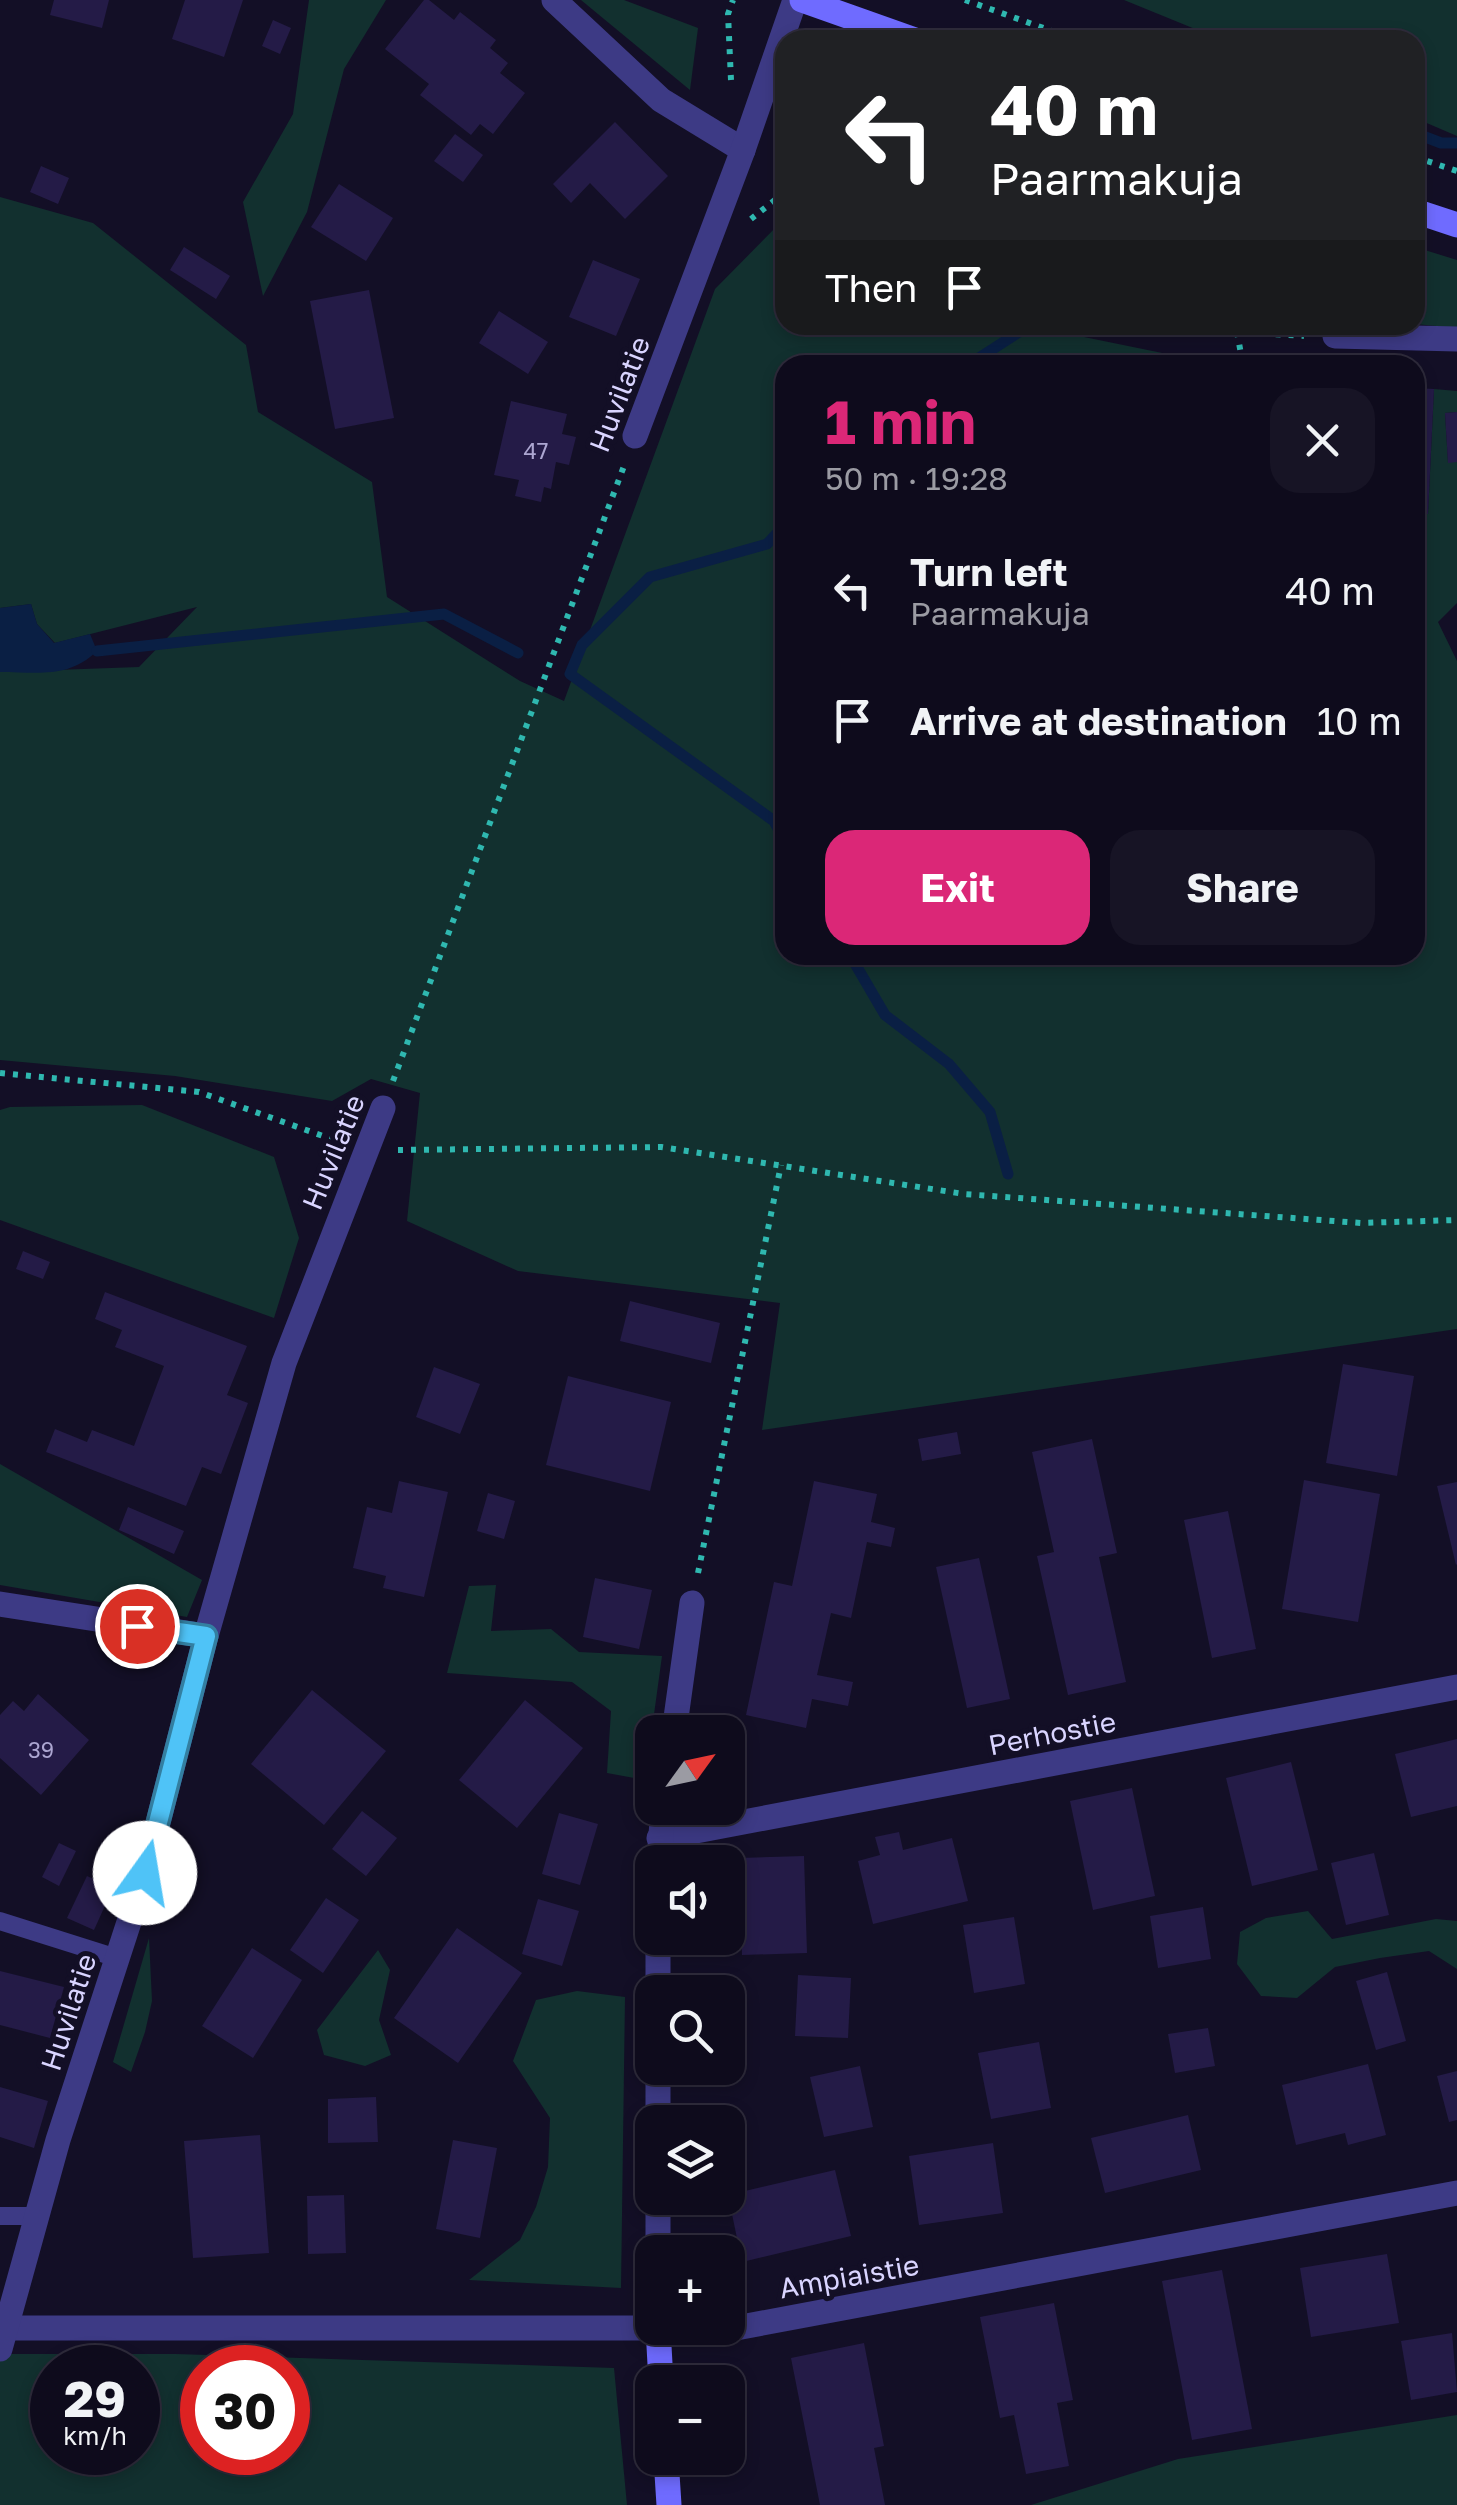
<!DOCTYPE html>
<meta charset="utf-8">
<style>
body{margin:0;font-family:"Golos Text",sans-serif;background:#171425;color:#f1f3f6;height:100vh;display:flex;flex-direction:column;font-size:38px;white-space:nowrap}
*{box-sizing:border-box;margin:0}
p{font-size:32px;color:#9b9ba3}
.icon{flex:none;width:55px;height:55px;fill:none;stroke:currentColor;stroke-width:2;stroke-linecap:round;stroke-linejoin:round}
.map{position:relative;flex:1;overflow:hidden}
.details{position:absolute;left:775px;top:355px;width:650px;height:610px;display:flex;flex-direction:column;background:#0e0b1c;border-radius:30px;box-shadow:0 5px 15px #0003,0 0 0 2px #2e2b3b}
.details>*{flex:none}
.top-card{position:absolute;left:775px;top:30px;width:650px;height:305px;border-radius:30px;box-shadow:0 5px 15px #0003,0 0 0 2px #2e2b3b;background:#202124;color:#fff;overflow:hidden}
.needle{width:65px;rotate:57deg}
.fabs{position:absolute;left:635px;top:1715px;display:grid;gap:20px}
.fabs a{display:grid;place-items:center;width:110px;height:110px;border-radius:20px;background:#0e0b1c;box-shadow:0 5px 15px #0003,0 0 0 2px #2e2b3b;font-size:50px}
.speed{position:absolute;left:30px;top:2345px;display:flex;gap:20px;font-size:50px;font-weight:700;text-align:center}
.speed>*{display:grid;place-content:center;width:130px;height:130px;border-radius:50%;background:#0e0b1c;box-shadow:0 5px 15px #0003,0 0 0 2px #2e2b3b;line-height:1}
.speed small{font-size:25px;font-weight:400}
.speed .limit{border:15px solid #d22;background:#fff;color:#111}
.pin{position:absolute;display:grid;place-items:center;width:85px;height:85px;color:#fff;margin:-42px;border:5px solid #fff;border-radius:50%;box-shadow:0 2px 10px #0007}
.me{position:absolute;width:110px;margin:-55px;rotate:13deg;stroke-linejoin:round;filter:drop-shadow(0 0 8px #0008)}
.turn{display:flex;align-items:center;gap:35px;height:210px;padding:0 50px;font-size:45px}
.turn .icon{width:130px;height:130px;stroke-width:2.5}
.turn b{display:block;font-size:70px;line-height:85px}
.then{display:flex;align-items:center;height:95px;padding:0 50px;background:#0003;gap:20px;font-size:38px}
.round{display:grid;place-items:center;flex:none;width:105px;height:105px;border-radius:30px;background:#171425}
.overview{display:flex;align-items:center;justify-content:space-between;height:170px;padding:0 50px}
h1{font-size:60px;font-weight:700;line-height:75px;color:#db2777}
.cta{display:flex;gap:20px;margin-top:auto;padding:20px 50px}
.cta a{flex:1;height:115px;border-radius:30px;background:#db2777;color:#fff;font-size:40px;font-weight:700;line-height:115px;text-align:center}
.cta a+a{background:#171425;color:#f1f3f6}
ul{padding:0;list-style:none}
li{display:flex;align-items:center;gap:30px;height:130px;padding:0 50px}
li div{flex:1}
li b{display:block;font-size:38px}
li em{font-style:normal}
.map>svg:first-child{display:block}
</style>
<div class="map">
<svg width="1457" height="2505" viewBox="0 0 1457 2505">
<rect width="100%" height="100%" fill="#130f26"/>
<!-- green -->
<g fill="#12302f" fill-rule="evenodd">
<path d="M309 0H386L344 69 307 212 263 296 243 202 293 114Z"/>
<path d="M581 0H624L698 28 690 90Z"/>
<path d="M1124 0H1457V136L1415 118V40H1222Z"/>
<path d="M0 197 93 223 246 345 258 412 372 482 387 597 520 681 564 701 715 289 785 218V325H1056L1084 337 1221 365H785V955H1415V514H1428L1434 389 1457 391V412L1445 413 1448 462H1457V603L1438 622 1457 661V1329L762 1430 780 1303 518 1271 407 1221 420 1093 371 1079 332 1101 175 1076 0 1060V672L139 667 197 607 55 643 37 624 31 604 0 608Z"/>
<path d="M1415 247 1457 260V328L1415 324Z"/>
<path d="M142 1105 274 1157 299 1238 274 1318 0 1220V1110L10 1107Z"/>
<path d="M0 1464 202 1580 187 1617 0 1585Z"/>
<path d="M496 1585 491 1631 551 1629 579 1652 662 1656 645 1780 607 1773 611 1711 572 1682 447 1673 469 1586Z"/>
<path d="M1308 1911 1332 1939 1436 1919 1457 1921V1969L1429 1951 1380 1958 1335 1967 1297 1998 1261 1996 1237 1964 1240 1932 1266 1918Z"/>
<path d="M149 1938 152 2001 145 2032 131 2072 113 2062Z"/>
<path d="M378 1950 390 1970 379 2020 391 2055 365 2066 324 2055 317 2030Z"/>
<path d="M577 1991 625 1997 621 2288 469 2280 520 2240 536 2207 548 2167 550 2118 513 2061 536 2000Z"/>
<path d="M0 2354H176L614 2368 627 2505H0ZM52 2368H138V2452H52ZM202 2368H288V2452H202Z"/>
<path d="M1457 2415V2505H1031L1178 2459Z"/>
</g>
<!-- water -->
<path fill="#0a1f44" d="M31 604 37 624 54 643 90 634 97 651C68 679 38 672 0 672V608Z"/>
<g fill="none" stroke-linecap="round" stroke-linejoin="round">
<!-- stream -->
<g stroke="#0a1f44" stroke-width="11">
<path d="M1136 34 1154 40"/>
<path d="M1415 133 1441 143H1457"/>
<path d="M968 365 1030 325"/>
<path d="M785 525 767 544 650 577 582 645 570 674 774 821 785 841"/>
<path d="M97 651 444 614 518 653"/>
<path d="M850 955 885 1015 949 1064 990 1112 1008 1174"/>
</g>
</g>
<!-- building -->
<g fill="#241b47">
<path d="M54 0H109L102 28 50 15Z"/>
<path d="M185 0H243L224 57 172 39Z"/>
<path d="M424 0H429L454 20 460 12 496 40 490 48 508 63 500 73 525 93 493 134 480 124 471 135 420 95 429 84 385 49Z"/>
<path d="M273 20 291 28 280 54 262 46Z"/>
<path d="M615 122 668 176 625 219 590 183 571 203 553 184Z"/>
<path d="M455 134 483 155 463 182 434 161Z"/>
<path d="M41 166 69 178 58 204 30 192Z"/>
<path d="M339 184 393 218 366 261 311 227Z"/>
<path d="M184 247 230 276 216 299 170 270Z"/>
<path d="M593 260 640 279 616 336 569 317Z"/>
<path d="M369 290 394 418 335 429 310 301Z"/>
<path d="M499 311 548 342 528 374 479 343Z"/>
<path d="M1415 388 1434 389 1428 514H1415Z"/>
<path d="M511 401 567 414 562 434 576 437 569 465 556 462 551 489 544 487 541 502 515 496 519 480 494 475Z"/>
<path d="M1457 412V462L1448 463 1445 413Z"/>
<path d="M23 1251 50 1262 43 1279 16 1269Z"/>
<path d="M105 1292 247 1346 227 1395 248 1403 221 1474 202 1467 186 1506 46 1452 55 1429 87 1442 92 1430 134 1446 164 1366 115 1347 122 1330 95 1319Z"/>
<path d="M630 1301 720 1323 711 1363 620 1341Z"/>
<path d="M1343 1364 1414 1376 1397 1476 1326 1463Z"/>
<path d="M434 1367 480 1384 460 1434 416 1417Z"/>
<path d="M568 1376 671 1402 650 1491 546 1465Z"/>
<path d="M957 1432 961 1454 922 1461 918 1439Z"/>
<path d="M1092 1439 1117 1553 1099 1557 1126 1682 1068 1695 1037 1556 1054 1552 1032 1452Z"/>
<path d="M1304 1480 1380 1494 1358 1622 1282 1609Z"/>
<path d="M399 1481 448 1492 424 1597 383 1588 386 1576 353 1568 367 1507 392 1513Z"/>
<path d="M814 1481 877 1494 871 1522 895 1528 891 1547 867 1542 851 1618 831 1613 817 1675 853 1682 848 1706 812 1699 806 1728 746 1715 774 1582 792 1586Z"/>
<path d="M1457 1482V1564L1456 1565 1437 1486Z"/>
<path d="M488 1493 515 1501 504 1539 477 1531Z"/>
<path d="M128 1507 184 1531 174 1554 119 1530Z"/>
<path d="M1228 1511 1256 1649 1212 1658 1184 1520Z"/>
<path d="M979 1558 1010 1699 967 1708 936 1567Z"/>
<path d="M595 1578 652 1590 639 1649 583 1637Z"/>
<path d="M312 1690 386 1751 324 1825 251 1764Z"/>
<path d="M38 1694 89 1740 41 1795 0 1758V1715L13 1701 24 1711Z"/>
<path d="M525 1700 583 1748 517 1828 459 1780Z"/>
<path d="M1457 1739V1806L1411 1817 1395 1754Z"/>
<path d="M1291 1762 1318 1870 1252 1886 1226 1778Z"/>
<path d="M1132 1788 1155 1896 1093 1910 1070 1801Z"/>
<path d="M362 1811 397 1838 366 1876 332 1849Z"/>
<path d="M559 1813 598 1824 580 1885 542 1874Z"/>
<path d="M899 1832 903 1850 952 1838 968 1901 873 1924 858 1861 880 1855 875 1837Z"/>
<path d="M59 1843 76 1851 59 1886 42 1877Z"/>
<path d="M1374 1853 1389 1915 1346 1925 1331 1863Z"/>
<path d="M804 1856 807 1953 742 1955 741 1923 728 1924V1862H707L706 1859Z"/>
<path d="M87 1876 113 1888 94 1930 67 1918Z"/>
<path d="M326 1898 359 1920 323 1973 290 1950Z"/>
<path d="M538 1899 579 1911 562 1966 522 1954Z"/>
<path d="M1203 1907 1211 1959 1158 1968 1150 1916Z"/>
<path d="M1014 1917 1025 1984 974 1993 963 1925Z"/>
<path d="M457 1928 522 1973 458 2063 394 2018Z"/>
<path d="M252 1948 302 1980 253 2058 202 2026Z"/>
<path d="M0 1971 64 1987 50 2038 0 2025Z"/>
<path d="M1387 1972 1406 2041 1376 2050 1356 1981Z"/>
<path d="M798 1975 851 1978 848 2038 795 2036Z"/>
<path d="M1208 2028 1215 2066 1175 2073 1168 2034Z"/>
<path d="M1039 2042 1051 2108 991 2119 978 2053Z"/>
<path d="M1368 2064 1386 2135 1348 2145 1345 2133 1296 2145 1282 2085Z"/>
<path d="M860 2066 873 2127 824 2137 810 2077Z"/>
<path d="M1457 2071V2120L1449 2122 1437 2076Z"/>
<path d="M0 2087 48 2101 34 2148 0 2137Z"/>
<path d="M376 2097 378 2142 328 2143V2099Z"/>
<path d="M1188 2115 1201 2170 1105 2193 1091 2138Z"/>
<path d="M260 2135 269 2253 193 2258 184 2141Z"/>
<path d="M453 2140 497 2148 480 2238 436 2229Z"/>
<path d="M993 2143 1003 2213 919 2225 909 2156Z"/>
<path d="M835 2170 851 2236 742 2262 728 2195Z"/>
<path d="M344 2195 346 2253 308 2254 307 2196Z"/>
<path d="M1387 2254 1399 2323 1311 2337 1300 2268Z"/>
<path d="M1222 2270 1252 2429 1192 2440 1162 2281Z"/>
<path d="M1054 2303 1073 2400 1057 2403 1069 2466 1026 2474 1014 2415 1000 2418 980 2317Z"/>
<path d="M1452 2333 1457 2392 1411 2400 1401 2341Z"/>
<path d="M864 2343 884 2446 874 2448 885 2505H820L791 2358Z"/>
</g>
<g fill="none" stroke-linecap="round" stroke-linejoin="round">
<!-- path -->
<g stroke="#2fb8b0" stroke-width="6" stroke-dasharray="5 8" stroke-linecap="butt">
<path d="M965 0 1077 40"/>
<path d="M731 80 728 14 733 0"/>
<path d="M1415 157 1457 171"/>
<path d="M751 219 785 192"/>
<path d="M1133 325 1304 336"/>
<path d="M1237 332 1243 365"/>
<path d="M0 1073 199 1092 337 1141"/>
<path d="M393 1081 624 466"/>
<path d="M398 1150 661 1147 964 1194 1361 1223 1457 1220"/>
<path d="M698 1573 781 1165"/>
</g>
<!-- lane -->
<g stroke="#3d3a85" stroke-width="18">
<path d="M0 1921 117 1958"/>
<path d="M0 2216H35"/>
</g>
<!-- street -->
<g stroke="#3d3a85" stroke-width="25">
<path d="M554 0 661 100 743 150"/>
<path d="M1335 336 1457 339"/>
<path d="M635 436 743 150 795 0"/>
<path d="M0 1604 206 1636"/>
<path d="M674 1732 692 1603"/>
<path d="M659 1838 1457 1687"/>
<path d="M659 1862 663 1808"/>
<path d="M658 1992V1938"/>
<path d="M658 2122V2068"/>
<path d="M658 2252V2198"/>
<path d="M4 2328H658L720 2331 1457 2193"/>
<path d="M0 2349 58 2140 145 1873 206 1636 284 1363 383 1108"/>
</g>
<!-- secondary -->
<g stroke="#6f6bff" stroke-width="25">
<path d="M802 0 915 40"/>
<path d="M1415 211 1457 225"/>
<path d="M658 2328 661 2382"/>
<path d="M666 2458 669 2505"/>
</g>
</g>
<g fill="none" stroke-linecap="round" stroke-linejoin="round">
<!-- route casing -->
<g stroke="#337fa1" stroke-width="25">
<path id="route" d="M137 1626 206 1636 145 1873"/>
</g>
<!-- route -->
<use href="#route" stroke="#4fc3f7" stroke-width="18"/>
</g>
<g text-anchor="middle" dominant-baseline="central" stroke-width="10" stroke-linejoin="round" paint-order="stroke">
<!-- number labels -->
<g font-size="22" fill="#aca6d1">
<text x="536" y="450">47</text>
<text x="41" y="1749">39</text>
</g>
<!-- street labels -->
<g font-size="28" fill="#d9d4ff" stroke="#130f26">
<text transform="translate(619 394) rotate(-69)">Huvilatie</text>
<text transform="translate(333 1152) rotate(-68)">Huvilatie</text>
<text transform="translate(1052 1733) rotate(-11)">Perhostie</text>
<text transform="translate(68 2012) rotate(-72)">Huvilatie</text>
<text transform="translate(849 2276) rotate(-10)">Ampiaistie</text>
</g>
</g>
</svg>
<div class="fabs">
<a><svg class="needle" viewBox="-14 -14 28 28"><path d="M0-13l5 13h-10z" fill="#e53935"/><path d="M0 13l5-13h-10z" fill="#9b9ba3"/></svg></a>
<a><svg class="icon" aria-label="sound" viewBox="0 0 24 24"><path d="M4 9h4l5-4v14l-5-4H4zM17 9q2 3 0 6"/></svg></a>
<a><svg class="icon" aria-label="search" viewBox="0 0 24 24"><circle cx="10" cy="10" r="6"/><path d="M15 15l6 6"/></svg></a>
<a><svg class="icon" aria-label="layers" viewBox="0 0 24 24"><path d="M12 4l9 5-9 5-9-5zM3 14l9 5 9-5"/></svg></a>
<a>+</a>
<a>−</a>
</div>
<div class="speed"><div>29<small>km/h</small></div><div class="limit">30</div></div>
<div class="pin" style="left:137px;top:1626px;background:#d93025"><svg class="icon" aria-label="arrive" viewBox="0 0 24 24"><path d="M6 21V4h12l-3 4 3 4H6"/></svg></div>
<svg class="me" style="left:145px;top:1873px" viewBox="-20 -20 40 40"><circle r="19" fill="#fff"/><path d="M0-13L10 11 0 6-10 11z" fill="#4fc3f7"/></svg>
<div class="top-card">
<div class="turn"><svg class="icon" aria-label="left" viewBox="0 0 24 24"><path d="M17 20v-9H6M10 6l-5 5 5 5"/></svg><div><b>40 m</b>Paarmakuja</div></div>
<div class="then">Then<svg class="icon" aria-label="arrive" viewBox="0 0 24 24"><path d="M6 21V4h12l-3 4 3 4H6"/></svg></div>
</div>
<section class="details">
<div class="overview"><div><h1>1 min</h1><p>50 m · 19:28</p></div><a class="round"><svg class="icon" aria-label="close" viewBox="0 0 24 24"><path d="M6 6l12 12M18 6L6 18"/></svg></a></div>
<ul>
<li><svg class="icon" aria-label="left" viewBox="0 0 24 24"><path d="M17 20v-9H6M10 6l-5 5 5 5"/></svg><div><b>Turn left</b><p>Paarmakuja</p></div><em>40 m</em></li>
<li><svg class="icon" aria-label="arrive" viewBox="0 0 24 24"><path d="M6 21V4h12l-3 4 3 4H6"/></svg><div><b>Arrive at destination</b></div><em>10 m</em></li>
</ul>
<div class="cta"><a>Exit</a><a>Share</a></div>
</section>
</div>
